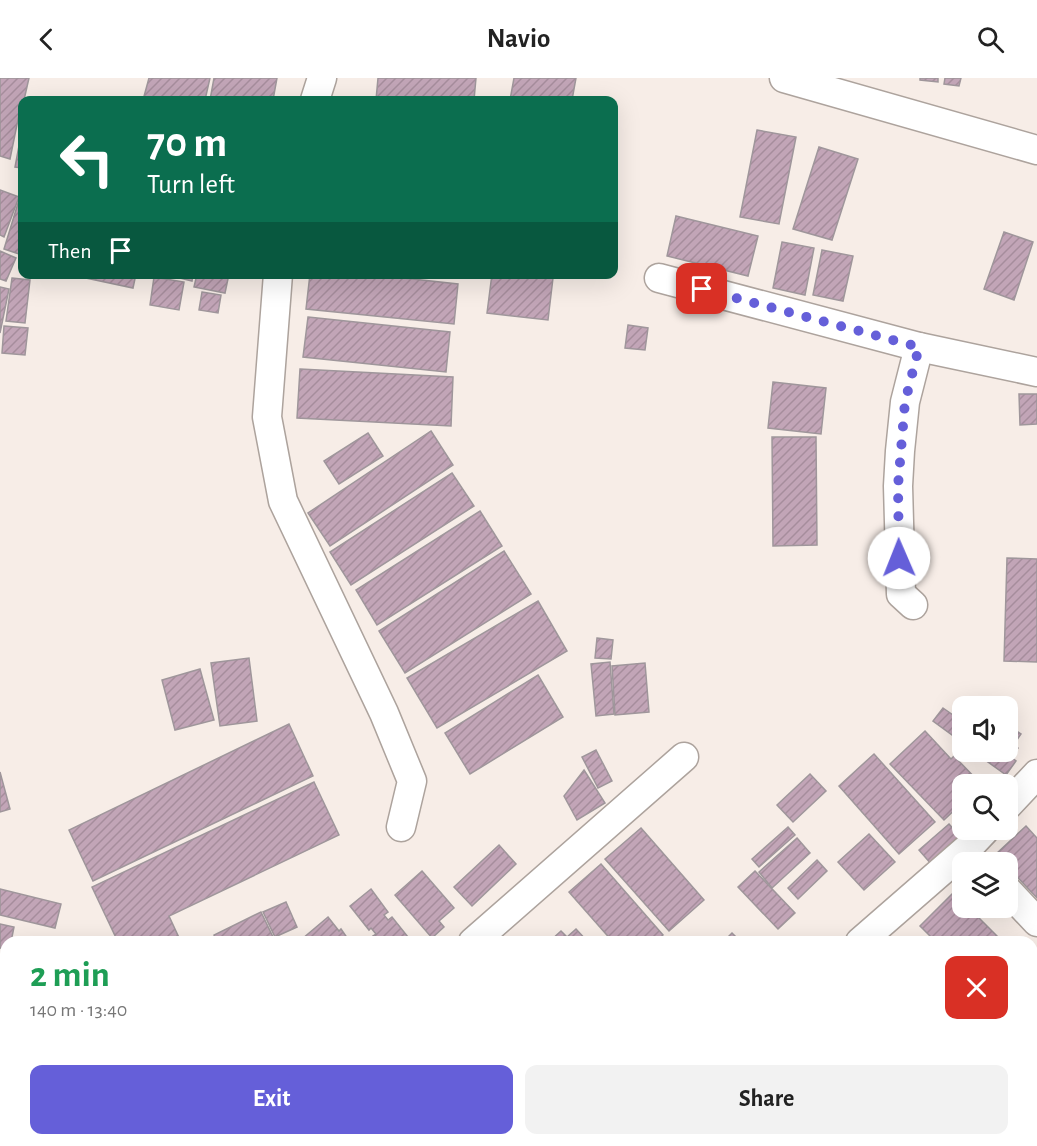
<!DOCTYPE html>
<meta charset="utf-8">
<style>
body{margin:0;font-family:"Alegreya Sans",sans-serif;background:#f2f2f2;color:#222;height:100vh;display:flex;flex-direction:column;font-size:22px;white-space:nowrap}
*{box-sizing:border-box;margin:0}
p{font-size:20px;color:#767676}
.icon{flex:none;width:33px;height:33px;fill:none;stroke:currentColor;stroke-width:2;stroke-linecap:round;stroke-linejoin:round}
.map{position:relative;flex:1;overflow:hidden}
.drawer{position:absolute;left:0px;top:858px;width:1038px;height:210px;display:flex;flex-direction:column;background:#fff;border-radius:18px 18px 0 0;box-shadow:0 6px 24px #0002}
.drawer>*{flex:none}
.guide{position:absolute;left:18px;top:18px;width:600px;height:183px;border-radius:12px;box-shadow:0 6px 24px #0002;background:#0b6e4f;color:#fff;overflow:hidden}
.controls{position:absolute;left:952px;top:618px;display:grid;gap:12px}
.controls a{display:grid;place-items:center;width:66px;height:66px;border-radius:12px;background:#fff;box-shadow:0 6px 24px #0002;font-size:30px}
.pin{position:absolute;display:grid;place-items:center;width:51px;height:51px;color:#fff;margin:-26px;border-radius:12px;box-shadow:0 3px 9px #0006}
.me{position:absolute;width:66px;margin:-33px;rotate:359deg;stroke-linejoin:round;filter:drop-shadow(0 0 4px #0008)}
.turn{display:flex;align-items:center;gap:21px;height:126px;padding:0 30px;font-size:27px}
.turn .icon{width:78px;height:78px;stroke-width:2.5}
.turn b{display:block;font-size:42px;line-height:51px}
.then{display:flex;align-items:center;height:57px;padding:0 30px;background:#0003;gap:12px;font-size:22px}
.round{display:grid;place-items:center;flex:none;width:63px;height:63px;border-radius:12px;background:#f2f2f2}
.summary{display:flex;align-items:center;justify-content:space-between;height:102px;padding:0 30px}
h1{font-size:36px;font-weight:700;line-height:45px;color:#1e9e55}
.action{display:flex;gap:12px;margin-top:auto;padding:12px 30px}
.action a{flex:1;height:69px;border-radius:12px;background:#655fd9;color:#fff;font-size:24px;font-weight:700;line-height:69px;text-align:center}
.action a+a{background:#f2f2f2;color:#222}
header{display:flex;justify-content:space-between;align-items:center;height:78px;padding:0 30px;background:#fff;font-size:27px;font-weight:700}
.map>svg:first-child{display:block}
</style>
<header><svg class="icon" aria-label="back" viewBox="0 0 24 24"><path d="M15 5l-7 7 7 7"/></svg>Navio<svg class="icon" aria-label="search" viewBox="0 0 24 24"><circle cx="10" cy="10" r="6"/><path d="M15 15l6 6"/></svg></header>
<div class="map">
<svg width="1037" height="1068" viewBox="0 0 1037 1068">
<defs>
<pattern id="building-hatch" width="6" height="6" patternUnits="userSpaceOnUse" patternTransform="scale(1.5)"><rect width="6" height="6" fill="#c2a5b7"/><path d="M-1 1l2-2M0 6l6-6M5 7l2-2" fill="none" stroke="#a68d9c"/></pattern>
</defs>
<rect width="100%" height="100%" fill="#f7ede7"/>
<!-- building -->
<g fill="url(#building-hatch)" stroke="#9f969b" stroke-width="1.5">
<path d="M0 0H29L24 22H22L10 81 0 78Z"/>
<path d="M149 0H210L205 22H143Z"/>
<path d="M214 0H277L273 22H210Z"/>
<path d="M378 0H476L474 22H376Z"/>
<path d="M514 0H576L572 22H510Z"/>
<path d="M920 0H938V4L920 2Z"/>
<path d="M945 0H961L959 8 944 6Z"/>
<path d="M22 52V90L15 89Z"/>
<path d="M757 52 796 59 779 146 740 139Z"/>
<path d="M819 69 858 81 832 162 793 151Z"/>
<path d="M0 112 19 119 4 159 0 157Z"/>
<path d="M19 122 22 123V177L4 171Z"/>
<path d="M676 138 758 158 748 198 667 178Z"/>
<path d="M1004 154 1033 164 1014 222 984 211Z"/>
<path d="M782 164 814 170 805 217 773 210Z"/>
<path d="M822 172 853 178 843 223 813 217Z"/>
<path d="M0 173 16 180 6 203 0 201Z"/>
<path d="M67 196H136L133 210Z"/>
<path d="M164 196H193L192 203Z"/>
<path d="M197 196H229L225 215 194 209Z"/>
<path d="M310 196H367L458 206 454 246 306 231Z"/>
<path d="M492 196H521L553 200 548 242 487 235Z"/>
<path d="M154 199 184 204 179 232 150 227Z"/>
<path d="M12 200 30 202 25 245 6 243Z"/>
<path d="M0 209 9 211 0 255Z"/>
<path d="M202 214 221 217 218 235 199 232Z"/>
<path d="M308 239 450 254 446 294 303 279Z"/>
<path d="M628 247 648 250 645 272 625 270Z"/>
<path d="M4 248 28 250 25 277 2 275Z"/>
<path d="M300 291 453 299 451 348 297 340Z"/>
<path d="M773 304 826 310 821 356 768 350Z"/>
<path d="M1019 316H1037V346L1020 347Z"/>
<path d="M431 353 453 387 330 468 308 435Z"/>
<path d="M368 355 383 378 339 406 324 383Z"/>
<path d="M772 359H816L817 467 773 468Z"/>
<path d="M452 395 474 428 351 507 330 474Z"/>
<path d="M480 433 502 468 377 547 356 512Z"/>
<path d="M504 473 531 516 405 595 379 553Z"/>
<path d="M1007 480 1037 481V584L1004 583Z"/>
<path d="M538 523 567 573 437 650 407 600Z"/>
<path d="M597 560 613 562 611 581 595 580Z"/>
<path d="M249 580 257 643 220 648 211 585Z"/>
<path d="M610 584 614 636 596 638 591 586Z"/>
<path d="M645 585 649 634 615 637 612 588Z"/>
<path d="M200 591 214 642 175 652 162 602Z"/>
<path d="M538 597 563 639 470 696 445 655Z"/>
<path d="M943 630 956 639 961 632 963 633V665L933 643Z"/>
<path d="M289 646 313 698 93 803 69 752Z"/>
<path d="M1008 647 1021 656 1014 666 1018 670 1011 679 1016 683 1006 697 974 674H1008Z"/>
<path d="M925 653 951 681 954 678 981 706H963V724L944 742 890 686Z"/>
<path d="M596 672 612 703 598 710 582 679Z"/>
<path d="M874 676 935 744 899 776 839 708Z"/>
<path d="M584 692 605 725 577 742 564 718Z"/>
<path d="M0 694 10 731 0 734Z"/>
<path d="M810 696 826 713 793 744 777 727Z"/>
<path d="M314 704 339 757 169 838 181 864H118L92 809Z"/>
<path d="M949 746 962 761 932 787 919 772Z"/>
<path d="M1026 748 1037 760V820L1008 789V784H1004L996 776Z"/>
<path d="M788 749 795 757 759 789 752 781Z"/>
<path d="M641 750 704 822 669 853 605 781Z"/>
<path d="M869 756 895 784 864 812 838 784Z"/>
<path d="M797 760 810 775 772 810 759 794Z"/>
<path d="M499 767 516 786 472 828 454 809Z"/>
<path d="M817 782 827 793 798 821 788 810Z"/>
<path d="M601 786 663 857 655 864H613L569 814Z"/>
<path d="M422 793 454 830 439 843 444 849 432 860 395 817Z"/>
<path d="M755 793 795 835 778 851 738 809Z"/>
<path d="M0 811 61 826 55 850 0 837Z"/>
<path d="M371 811 388 834 384 837 388 842 392 839 412 864H378L373 858 376 856 371 850 369 852 350 828Z"/>
<path d="M954 814 963 823V830H969L1003 864H936L920 848Z"/>
<path d="M286 824 297 849 275 859 263 834Z"/>
<path d="M261 834 273 859 263 864H217L214 857Z"/>
<path d="M328 839 339 853 341 851 350 864H305L302 861Z"/>
<path d="M0 846 14 849 11 864H6V871L0 870Z"/>
<path d="M576 851 588 864H549L561 853 567 859Z"/>
<path d="M732 855 741 864H723Z"/>
<path d="M1032 903 1037 908V984L1032 979Z"/>
<path d="M0 936 6 937V987L0 986Z"/>
<path d="M6 1009V1052L0 1050V1031Z"/>
<path d="M0 1052 6 1053V1062H14L12 1068 0 1067Z"/>
<path d="M55 1062H78L76 1068Z"/>
<path d="M148 1062H217L216 1068H146Z"/>
<path d="M235 1062H269L275 1068H241Z"/>
<path d="M281 1062H323L314 1068H286Z"/>
<path d="M480 1062H558L551 1068H485Z"/>
<path d="M591 1062H600L605 1068H584Z"/>
<path d="M679 1062H684L689 1068 695 1062H707L712 1068H673Z"/>
<path d="M838 1062H880L881 1064 877 1068H831Z"/>
<path d="M951 1062H968L962 1068H957Z"/>
</g>
<g fill="none" stroke-linecap="round" stroke-linejoin="round">
<!-- minor casing -->
<g stroke="#ada39d" stroke-width="31">
<g id="minor">
<path d="M784 0 1037 72"/>
<path d="M315 22 322 0"/>
<path d="M278 196 267 339 283 423 384 635 412 703 401 749"/>
<path d="M659 200 919 269 1037 294"/>
<path d="M913 527 901 516 898 408 900 373 905 324 919 269"/>
<path d="M1008 727 1037 696"/>
<path d="M1008 813 1037 844"/>
<path d="M473 864 684 679"/>
<path d="M860 864 968 770 985 752"/>
<path d="M457 1062 462 1068"/>
<path d="M120 1068 123 1062"/>
<path d="M368 1068 376 1062"/>
<path d="M634 1068 640 1062"/>
<path d="M1018 1068 1024 1062"/>
</g>
</g>
<!-- minor -->
<use href="#minor" stroke="#fff" stroke-width="28"/>
</g>
<g fill="none" stroke-linecap="round" stroke-linejoin="round">
<!-- route -->
<path stroke="#655fd9" stroke-width="10" stroke-dasharray="0 18" d="M702 211 919 269 905 324 898 408 899 480"/>
</g>
</svg>
<div class="controls">
<a><svg class="icon" aria-label="sound" viewBox="0 0 24 24"><path d="M4 9h4l5-4v14l-5-4H4zM17 9q2 3 0 6"/></svg></a>
<a><svg class="icon" aria-label="search" viewBox="0 0 24 24"><circle cx="10" cy="10" r="6"/><path d="M15 15l6 6"/></svg></a>
<a><svg class="icon" aria-label="layers" viewBox="0 0 24 24"><path d="M12 4l9 5-9 5-9-5zM3 14l9 5 9-5"/></svg></a>
</div>
<div class="pin" style="left:702px;top:211px;background:#d93025"><svg class="icon" aria-label="arrive" viewBox="0 0 24 24"><path d="M6 21V4h12l-3 4 3 4H6"/></svg></div>
<svg class="me" style="left:899px;top:480px" viewBox="-20 -20 40 40"><circle r="19" fill="#fff"/><path d="M0-13L10 11 0 6-10 11z" fill="#655fd9"/></svg>
<div class="guide">
<div class="turn"><svg class="icon" aria-label="left" viewBox="0 0 24 24"><path d="M17 20v-9H6M10 6l-5 5 5 5"/></svg><div><b>70 m</b>Turn left</div></div>
<div class="then">Then<svg class="icon" aria-label="arrive" viewBox="0 0 24 24"><path d="M6 21V4h12l-3 4 3 4H6"/></svg></div>
</div>
<section class="drawer">
<div class="summary"><div><h1>2 min</h1><p>140 m · 13:40</p></div><a class="round" style="background:#d93025;color:#fff"><svg class="icon" aria-label="close" viewBox="0 0 24 24"><path d="M6 6l12 12M18 6L6 18"/></svg></a></div>
<div class="action"><a>Exit</a><a>Share</a></div>
</section>
</div>
